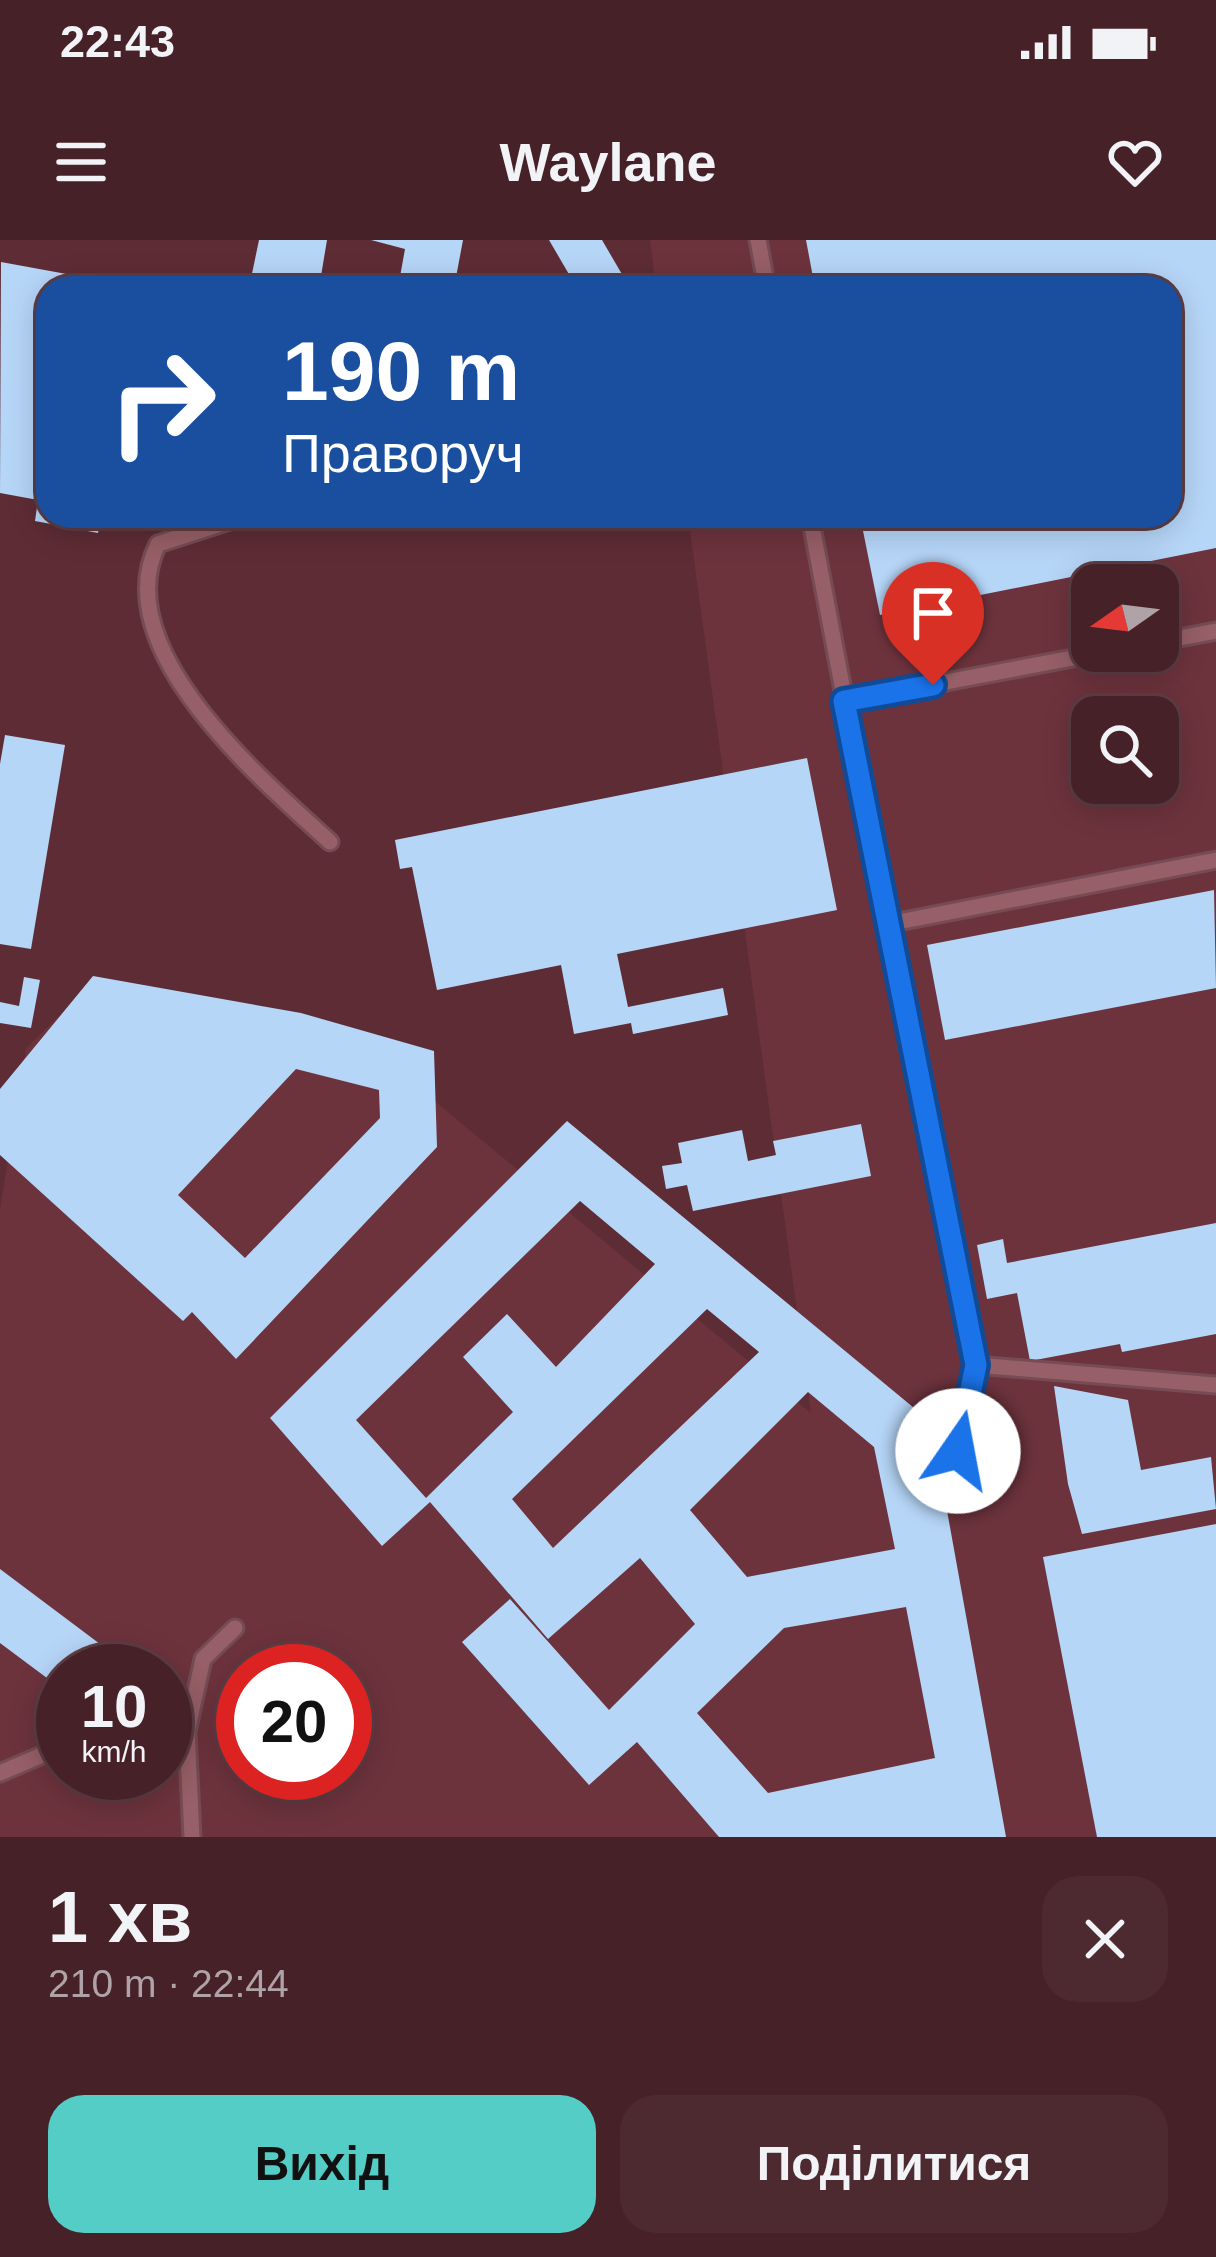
<!DOCTYPE html>
<html lang="uk">
<meta charset="utf-8">
<style>
body{margin:0;font-family:Helvetica,sans-serif;background:#4d2930;color:#f1f3f6;height:100vh;display:flex;flex-direction:column;font-size:45px;white-space:nowrap}
*{box-sizing:border-box;margin:0}
p{font-size:39px;color:#b0a3a8}
.icon{flex:none;width:66px;height:66px;fill:none;stroke:currentColor;stroke-width:2;stroke-linecap:round;stroke-linejoin:round}
.map{position:relative;height:1597px;overflow:hidden}
.sheet{display:flex;flex-direction:column;background:#462128;flex:1}
.sheet>*{flex:none}
.guide{position:absolute;left:36px;top:36px;width:1146px;height:252px;border-radius:36px;box-shadow:0 6px 30px #0003,0 0 0 3px #5e3e45;background:#1a4fa0;color:#fff;overflow:hidden}
.needle{width:78px;rotate:256deg}
.controls{position:absolute;left:1071px;top:324px;display:grid;gap:24px}
.controls a{display:grid;place-items:center;width:108px;height:108px;border-radius:24px;background:#462128;box-shadow:0 6px 30px #0003,0 0 0 3px #5e3e45;font-size:60px}
.speed{position:absolute;left:36px;top:1404px;display:flex;gap:24px;font-size:60px;font-weight:700;text-align:center}
.speed>*{display:grid;place-content:center;width:156px;height:156px;border-radius:50%;background:#462128;box-shadow:0 6px 30px #0003,0 0 0 3px #5e3e45;line-height:1}
.speed small{font-size:30px;font-weight:400}
.speed .limit{border:18px solid #d22;background:#fff;color:#111}
.pin{position:absolute;display:grid;place-items:center;width:102px;height:102px;color:#fff;margin:-123px -51px;border-radius:50% 50% 50% 0;rotate:-45deg;box-shadow:0 0 12px #0007}
.pin .icon{rotate:45deg}
.me{position:absolute;width:132px;margin:-66px;rotate:12deg;stroke-linejoin:round;filter:drop-shadow(0 0 9px #0008)}
.turn{display:flex;align-items:center;gap:42px;height:252px;padding:0 48px;font-size:54px}
.turn .icon{width:156px;height:156px;stroke-width:2.5}
.turn b{display:block;font-size:84px;line-height:102px}
.round{display:grid;place-items:center;flex:none;width:126px;height:126px;border-radius:36px;background:#4d2930}
.head{display:flex;align-items:center;justify-content:space-between;height:204px;padding:0 48px}
h1{font-size:72px;font-weight:600;line-height:90px}
.cta{display:flex;gap:24px;margin-top:auto;padding:24px 48px}
.cta a{flex:1;height:138px;border-radius:36px;background:#54cdc7;color:#111;font-size:48px;font-weight:600;line-height:138px;text-align:center}
.cta a+a{background:#4d2930;color:#f1f3f6}
.status{display:flex;justify-content:space-between;align-items:center;height:84px;padding:0 60px;background:#462128;direction:ltr}
.status svg{height:33px;fill:currentColor}
header{display:flex;justify-content:space-between;align-items:center;height:156px;padding:0 48px;background:#462128;font-size:54px;font-weight:600}
.map>svg:first-child{display:block}
</style>
<div class="status"><b>22:43</b><svg viewBox="0 0 49 12"><path d="M0 12V9h3v3zM5 12V6h3v6zM10 12V3h3v9zM15 12V0h3v12zM26 1h20v11H26zM47 4h2v5h-2z"/></svg></div>
<header><svg class="icon" aria-label="menu" viewBox="0 0 24 24"><path d="M4 6h16M4 12h16M4 18h16"/></svg>Waylane<svg class="icon" aria-label="heart" viewBox="0 0 24 24"><path d="M12 20l-8-8c-3-5 5-10 8-4 3-6 11-1 8 4z"/></svg></header>
<div class="map">
<svg width="1216" height="1597" viewBox="0 0 1216 1597">
<rect width="100%" height="100%" fill="#5e2c35"/>
<!-- built -->
<path fill="#6d333d" fill-rule="evenodd" d="M650 0H1216V1597H0V970L26 808 59 776 419 848 811 1173 688 276H1170V48H656ZM1092 345H1158V411H1092ZM1092 477H1158V543H1092ZM63 1431H165V1533H63ZM243 1431H345V1533H243Z"/>
<!-- building -->
<g fill="#b6d6f8" fill-rule="evenodd">
<path d="M259 0H327L319 48H249Z"/>
<path d="M371 0H463L454 48H398L405 9Z"/>
<path d="M549 0H602L630 48H577Z"/>
<path d="M806 0H1216V308L880 375 860 276H1170V48H815Z"/>
<path d="M1 22 132 46 48 48V276H101L98 293 35 281 38 260 0 253Z"/>
<path d="M5 495 65 505 31 709 0 704V524Z"/>
<path d="M807 518 837 670 617 714 628 767 723 748 728 775 633 794 631 783 574 794 561 725 437 750 412 627 400 629 395 600Z"/>
<path d="M1214 650 1216 748 945 800 927 705Z"/>
<path d="M93 736 301 773 434 811 437 907 236 1119 192 1072 183 1081 0 915V849ZM296 829 379 850 380 878 245 1018 178 955Z"/>
<path d="M24 737 40 740 31 788 0 783V762L19 766Z"/>
<path d="M567 881 931 1182 1006 1597H719L637 1502 589 1545 462 1402 510 1359 609 1470 695 1384 640 1318 548 1399 430 1262 382 1306 270 1178ZM580 961 655 1024 556 1127 507 1074 463 1117 513 1172 426 1258 356 1180ZM707 1069 759 1112 553 1308 512 1259ZM808 1152 874 1207 895 1309 747 1337 690 1270ZM906 1367 935 1518 768 1553 697 1473 784 1388Z"/>
<path d="M861 884 871 936 693 971 687 945 666 949 662 926 682 923 678 903 742 890 748 921 776 915 773 901Z"/>
<path d="M1216 983V1094L1122 1112 1120 1104 1030 1121 1017 1053 987 1059 977 1005 1003 999 1007 1023Z"/>
<path d="M1054 1146 1128 1160 1141 1230 1211 1217 1216 1269 1082 1294 1068 1244Z"/>
<path d="M1216 1284V1597H1097L1043 1317Z"/>
<path d="M0 1329 124 1422 117 1431H63V1450L0 1403Z"/>
</g>
<g fill="none" stroke-linecap="round" stroke-linejoin="round">
<!-- lane casing -->
<g stroke="#764b53" stroke-width="21">
<g id="lane">
<path d="M758 0 767 48"/>
<path d="M245 276 158 304C106 408 260 538 330 602"/>
<path d="M810 276 845 461"/>
<path d="M1158 402 1216 391"/>
<path d="M888 684 1216 620"/>
<path d="M976 1125 1216 1145"/>
<path d="M958 1212 976 1125 845 461 1110 411"/>
<path d="M0 1533 63 1506"/>
<path d="M192 1597 187 1492 203 1419 235 1388"/>
</g>
</g>
<!-- lane -->
<use href="#lane" stroke="#975f67" stroke-width="15"/>
</g>
<g fill="none" stroke-linecap="round" stroke-linejoin="round">
<!-- route casing -->
<g stroke="#114b97" stroke-width="30">
<path id="route" d="M933 445 844 461 976 1125 958 1211"/>
</g>
<!-- route -->
<use href="#route" stroke="#1a73e8" stroke-width="21"/>
</g>
</svg>
<div class="controls">
<a><svg class="needle" viewBox="-14 -14 28 28"><path d="M0-13l5 13h-10z" fill="#e53935"/><path d="M0 13l5-13h-10z" fill="#b0a3a8"/></svg></a>
<a><svg class="icon" aria-label="search" viewBox="0 0 24 24"><circle cx="10" cy="10" r="6"/><path d="M15 15l6 6"/></svg></a>
</div>
<div class="speed"><div>10<small>km/h</small></div><div class="limit">20</div></div>
<div class="pin" style="left:933px;top:445px;background:#d93025"><svg class="icon" aria-label="arrive" viewBox="0 0 24 24"><path d="M6 21V4h12l-3 4 3 4H6"/></svg></div>
<svg class="me" style="left:958px;top:1211px" viewBox="-20 -20 40 40"><circle r="19" fill="#fff"/><path d="M0-13L10 11 0 6-10 11z" fill="#1a73e8"/></svg>
<div class="guide">
<div class="turn"><svg class="icon" aria-label="right" viewBox="0 0 24 24"><path d="M7 20v-9h11M14 6l5 5-5 5"/></svg><div><b>190 m</b>Праворуч</div></div>
</div>
</div>
<section class="sheet">
<div class="head"><div><h1>1 хв</h1><p>210 m · 22:44</p></div><a class="round"><svg class="icon" aria-label="close" viewBox="0 0 24 24"><path d="M6 6l12 12M18 6L6 18"/></svg></a></div>
<div class="cta"><a>Вихід</a><a>Поділитися</a></div>
</section>
